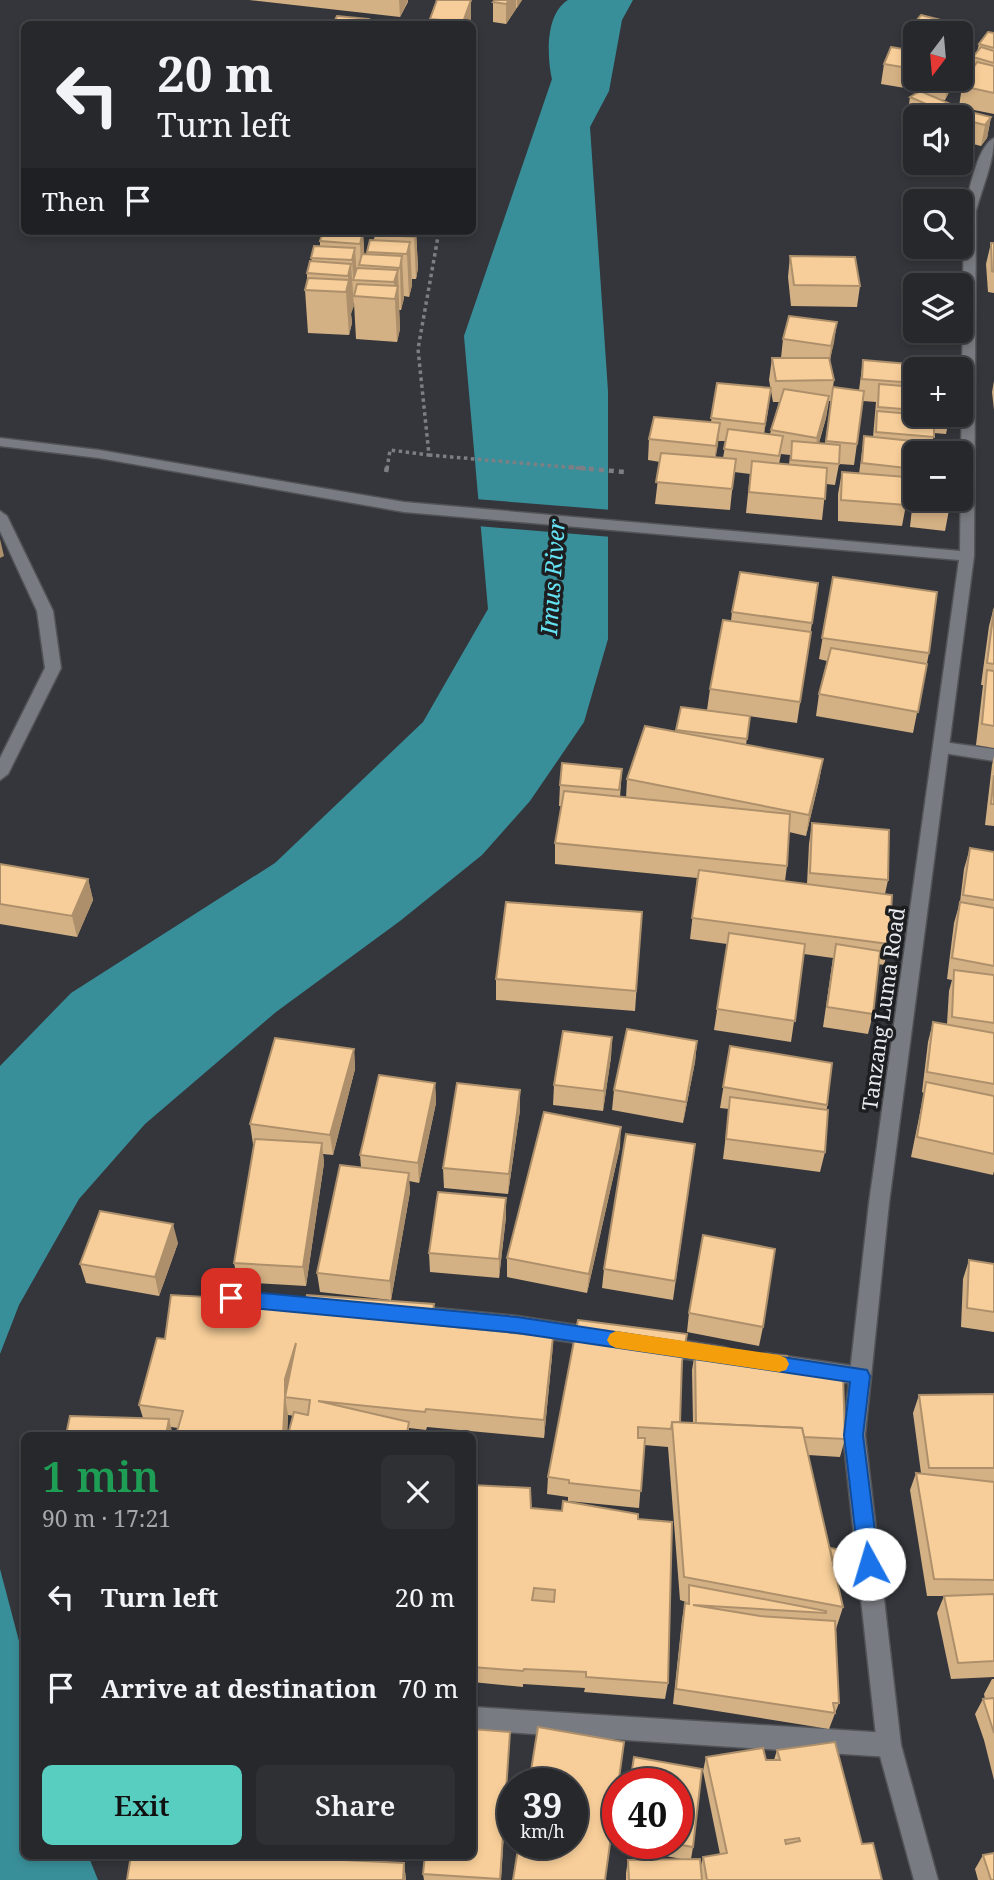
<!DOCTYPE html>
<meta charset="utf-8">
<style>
body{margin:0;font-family:"Noto Serif",serif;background:#2f3034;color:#f1f3f6;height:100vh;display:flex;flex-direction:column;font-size:26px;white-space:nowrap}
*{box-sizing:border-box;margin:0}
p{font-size:23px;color:#a4a6a9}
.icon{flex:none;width:38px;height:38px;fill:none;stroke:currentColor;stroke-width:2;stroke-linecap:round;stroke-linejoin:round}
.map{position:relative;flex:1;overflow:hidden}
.sheet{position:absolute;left:21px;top:1432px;width:455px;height:427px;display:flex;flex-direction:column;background:#27282c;border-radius:10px;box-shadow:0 4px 10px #0003,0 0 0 2px #434448}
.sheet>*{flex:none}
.guide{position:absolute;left:21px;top:21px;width:455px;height:214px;border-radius:10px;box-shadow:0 4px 10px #0003,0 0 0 2px #434448;background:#27282c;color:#f1f3f6;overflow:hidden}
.needle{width:46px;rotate:196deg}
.buttons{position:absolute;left:903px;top:21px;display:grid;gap:14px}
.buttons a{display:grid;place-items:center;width:70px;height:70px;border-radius:10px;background:#27282c;box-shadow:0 4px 10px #0003,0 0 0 2px #434448;font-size:35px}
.speed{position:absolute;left:497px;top:1768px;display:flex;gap:14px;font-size:35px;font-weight:700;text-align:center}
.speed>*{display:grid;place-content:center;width:91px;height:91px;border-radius:50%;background:#27282c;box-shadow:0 4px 10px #0003,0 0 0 2px #434448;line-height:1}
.speed small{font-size:18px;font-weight:400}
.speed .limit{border:10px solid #d22;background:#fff;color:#111}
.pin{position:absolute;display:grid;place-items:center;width:60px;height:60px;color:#fff;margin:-30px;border-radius:14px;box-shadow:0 4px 10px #0006}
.me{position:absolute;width:77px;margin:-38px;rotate:354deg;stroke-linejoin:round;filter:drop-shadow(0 0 5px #0008)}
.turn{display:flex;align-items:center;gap:24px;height:147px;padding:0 21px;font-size:32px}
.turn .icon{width:91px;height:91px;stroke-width:2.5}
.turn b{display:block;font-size:49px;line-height:60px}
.then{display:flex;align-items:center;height:66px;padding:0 21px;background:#0003;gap:14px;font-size:26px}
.round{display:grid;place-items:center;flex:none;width:74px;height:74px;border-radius:10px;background:#2f3034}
.summary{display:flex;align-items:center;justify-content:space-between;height:119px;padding:0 21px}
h1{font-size:42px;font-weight:600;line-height:52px;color:#1e9e55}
.button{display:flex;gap:14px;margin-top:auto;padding:14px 21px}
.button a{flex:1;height:80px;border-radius:10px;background:#58cec0;color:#111;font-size:28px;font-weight:600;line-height:80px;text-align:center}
.button a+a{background:#2f3034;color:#f1f3f6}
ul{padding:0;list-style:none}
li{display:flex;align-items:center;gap:21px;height:91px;padding:0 21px}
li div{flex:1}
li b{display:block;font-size:26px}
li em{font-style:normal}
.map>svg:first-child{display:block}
</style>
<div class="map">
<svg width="994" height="1880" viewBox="0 0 994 1880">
<rect width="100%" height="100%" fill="#34363b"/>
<!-- water -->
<g fill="#398f99">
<path d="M568 0H633L622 20 609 91 590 127 608 391V639L584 722 530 801 482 855 400 921 276 1012 145 1124 79 1199 19 1305 0 1354V1066L71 993 275 863 423 722 488 609 464 336 552 79C547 57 545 14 568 0Z"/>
<path d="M0 1569 24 1660V1855H88L98 1880H0Z"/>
</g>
<!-- pier -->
<path fill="#34363b" d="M475 499 612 510V537L477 526Z"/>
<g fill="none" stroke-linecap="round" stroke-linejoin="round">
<!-- service casing -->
<g stroke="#515357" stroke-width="3">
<path id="service" d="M0 511 7 516 53 611 61 668 8 774 0 780V758L45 668 37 611 0 531Z"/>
</g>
<!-- minor casing -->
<g stroke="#515357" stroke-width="3">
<g id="minor">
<path d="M943 742 994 749V761L937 752 935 748Z"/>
<path d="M416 1306 517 1316 596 1328 603 1331 606 1337 603 1343 596 1346 517 1334 416 1324 409 1321 406 1315 409 1309Z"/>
<path d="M662 1337 724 1347 731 1350 734 1356 731 1362 724 1365 662 1355 655 1352 652 1346 655 1340Z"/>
<path d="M766 1353 860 1367 867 1369 870 1376 867 1383 860 1385 766 1371 759 1369 756 1362 759 1355Z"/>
<path d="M472 1707 889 1733 897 1737 901 1745 897 1753 889 1757 472 1730Z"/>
</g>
</g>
<!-- tertiary casing -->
<g stroke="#515357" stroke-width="3">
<path id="tertiary" d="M994 138C994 162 982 188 976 211L974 556 889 1203 865 1435 901 1745 938 1880H914L877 1745 843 1435 869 1203 959 560 404 512 99 458 0 446V438L99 450 404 502 960 551 964 211C969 193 977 146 994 138Z"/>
</g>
<!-- path-far1 -->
<g stroke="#7d7f84" stroke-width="3.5" stroke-dasharray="3.5 3.5" stroke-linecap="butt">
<path d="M472 47 474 37"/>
<path d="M429 455 589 469"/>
<path d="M387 469 390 450 429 455 418 349 439 231"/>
</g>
<!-- path -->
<g stroke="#7d7f84" stroke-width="4.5" stroke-dasharray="5 5" stroke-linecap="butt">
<path d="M569 467 624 472"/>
<path d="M386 472 387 467"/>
</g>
<!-- service -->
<use href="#service" fill="#787b81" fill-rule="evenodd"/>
<!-- minor -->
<use href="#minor" fill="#787b81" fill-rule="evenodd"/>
<!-- tertiary -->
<use href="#tertiary" fill="#787b81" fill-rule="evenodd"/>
</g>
<!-- wall -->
<g fill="#d4b184" fill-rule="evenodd">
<path d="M249 0H408V2L400 17Z"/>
<path d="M495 0H522L506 24 493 22V2Z"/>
<path d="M921 15 969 27 965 47 964 49 961 68V33H915V78L911 89 881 84 884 64 891 47 903 49 906 33Z"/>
<path d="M430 19 471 20 470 24H430Z"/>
<path d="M994 33V114L959 107 962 86 970 75 973 57 977 52 979 44Z"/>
<path d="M920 79H956L945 100 937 99 953 105 951 114 991 117 987 138 981 146 961 141V117H915V122L907 118 910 97 918 93Z"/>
<path d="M375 231H416L418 268 416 279H412V285L409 297 404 296 401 310H399L400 329 397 342 356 339 354 303H353L351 314 352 323 349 335 308 333 305 290 307 280V273L312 261 311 258 320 246V241L363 232 364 254H367V252L374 240Z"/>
<path d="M991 243H994V293L988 292 986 264Z"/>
<path d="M790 256 860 286 857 307 791 306 788 277Z"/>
<path d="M837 322 830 361 834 380 833 387 859 390 863 360 915 369V415H950L946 434 934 433 932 445 915 453V499L949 510 945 531 910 527 914 490 906 489V505L902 526 838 521V494L842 472 859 474 864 436 873 437 876 402 863 401 854 465 839 464 835 485 826 484 822 520 746 513 750 474 734 472 730 510 655 504 660 462 648 460 649 439 711 422 717 383 768 410 764 434H770L779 402H773L769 380 772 358H781L783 339ZM829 401H831L825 444 819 443 826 418ZM718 441H726L723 458H715ZM781 454 790 455 789 465 779 464Z"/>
<path d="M994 381V410L992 392Z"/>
<path d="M833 577 929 653 913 733 816 716 819 694 827 661 819 659Z"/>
<path d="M818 583 797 723 707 710 710 689 731 621 732 612Z"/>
<path d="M994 607V748L976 745 983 685H981L989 626Z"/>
<path d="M681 707 750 716 746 745 823 759 819 781 806 836 789 832 787 866 785 881 807 884 809 844 812 823 888 880 885 894 889 944 884 965 878 964 873 1014 868 1034 823 1027 833 958 804 954 791 1042 714 1030 727 944 690 939 697 878 555 864V843L561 806H559L560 785 622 769 620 797 626 798 627 779 676 732Z"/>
<path d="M994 756V826L985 825 992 765Z"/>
<path d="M970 848 994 852V1171L993 1175 911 1157 924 1093 922 1092 928 1042 933 1022 947 1024 949 991 952 980 947 979 954 923 960 902 964 869Z"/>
<path d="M0 864 88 879 93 900 77 937 0 924Z"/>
<path d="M642 912 635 1011 496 1000V979Z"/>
<path d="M612 1037 611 1057 603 1111 553 1105 554 1085Z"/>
<path d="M697 1041 695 1062 683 1123 612 1110 614 1090Z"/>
<path d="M730 1046 827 1105 825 1152 820 1172 723 1159 729 1109 720 1108Z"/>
<path d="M354 1049 355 1069 333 1155 323 1154 324 1163 306 1286 238 1282 234 1263 254 1144H253L250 1124Z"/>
<path d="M435 1083 436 1103 419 1183 409 1181 410 1192 391 1300 320 1292 317 1273 361 1167 360 1155Z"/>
<path d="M520 1110 508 1194 444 1188 443 1168Z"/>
<path d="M695 1144 673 1300 602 1288 604 1269Z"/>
<path d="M620 1147 587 1293 507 1277V1258Z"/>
<path d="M506 1198V1217L499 1278 430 1272 429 1253Z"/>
<path d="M178 1243 159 1296 86 1283 80 1264Z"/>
<path d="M969 1260 994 1264V1332L961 1327 963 1279Z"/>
<path d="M242 1299 434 1304V1311L438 1325 553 1337 552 1356 544 1438 427 1427 426 1430 409 1428V1433L288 1415 287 1435 178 1428 171 1427 143 1418 139 1405 165 1339Z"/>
<path d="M689 1313 763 1327 759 1346 687 1332Z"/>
<path d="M695 1352 789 1370 845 1439 840 1457 808 1455 843 1607 836 1629 839 1703 829 1729 673 1704 682 1620 685 1603 686 1604V1602L680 1600 668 1447 644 1445 639 1508 568 1501V1497L547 1494 548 1477 682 1366 680 1422 693 1423 692 1370Z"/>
<path d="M994 1394V1677L951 1679 937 1613 944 1596H948H927L910 1490 916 1473H921L913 1413 919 1395Z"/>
<path d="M472 1485 531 1508 638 1519 668 1683 665 1699 584 1692 585 1688 523 1684V1687L472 1682Z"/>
<path d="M992 1679H994V1780L984 1740 975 1714 983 1699H985L984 1694Z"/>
<path d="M510 1732 501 1880H424L423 1874Z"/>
<path d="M777 1750 862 1844 882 1880H626V1873L628 1860 682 1859 621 1848 622 1843H677L693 1847 691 1859 701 1866 703 1857 720 1854 703 1771 706 1757 774 1760Z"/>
<path d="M284 1855H384L383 1862 404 1863 406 1880H127L305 1858Z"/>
<path d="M983 1855 994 1880H978L975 1869Z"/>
</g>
<!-- shaded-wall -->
<g fill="#ad906b">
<path d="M399 0H408L400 17Z"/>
<path d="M471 0V20L470 24H463V22Z"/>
<path d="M509 0H516V9L506 24V4Z"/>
<path d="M517 0H522L517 8Z"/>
<path d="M969 27 965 47 961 52V36Z"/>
<path d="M964 49 961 68V56Z"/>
<path d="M915 66V78L911 89 914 69Z"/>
<path d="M949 79H956L945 100Z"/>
<path d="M953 105 951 117H941L942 111Z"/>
<path d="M991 117 987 138 981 146 985 125Z"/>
<path d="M415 231H416L418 268 416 279 414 237Z"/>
<path d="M363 232 365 266 361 265 360 244Z"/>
<path d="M410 242 412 285 409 297 407 254Z"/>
<path d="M355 248 357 280H353L354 296 352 260Z"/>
<path d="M402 256 404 299 401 310 400 268Z"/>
<path d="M351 264 354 306 351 314 352 323 349 335 346 292 348 284V276Z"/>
<path d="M398 270 400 329 397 342 394 282Z"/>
<path d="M837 322 834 343 828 367 831 346Z"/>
<path d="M771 388 768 410 762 445 765 424Z"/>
<path d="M829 396 826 418 814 459 817 438Z"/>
<path d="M720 423 718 445 714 467 716 446Z"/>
<path d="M0 539 4 556 0 558Z"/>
<path d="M823 759 819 781 806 836 809 815Z"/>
<path d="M88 879 93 900 77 937 72 916Z"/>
<path d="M612 1037 611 1057 603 1111 604 1091Z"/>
<path d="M697 1041 695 1062 683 1123 686 1102Z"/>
<path d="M354 1049 355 1069 333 1155 330 1135Z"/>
<path d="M435 1083 436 1103 419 1183 418 1163Z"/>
<path d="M520 1090V1110L508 1194 509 1174Z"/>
<path d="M621 1127 620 1147 587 1293 589 1274Z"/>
<path d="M322 1143 324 1163 306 1286 303 1267Z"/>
<path d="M409 1173 410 1192 391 1300 390 1281Z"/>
<path d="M506 1198V1217L499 1278V1259Z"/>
<path d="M173 1224 178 1243 159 1296 155 1277Z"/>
<path d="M553 1337 552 1356 544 1438V1420Z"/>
<path d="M296 1343 285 1397V1379Z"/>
<path d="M285 1397 288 1415 287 1435H283Z"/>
<path d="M169 1419 173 1435H166Z"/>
<path d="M404 1863 406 1880H403Z"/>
</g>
<!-- building -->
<g fill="#f7ce99" stroke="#ad906b" stroke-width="2" fill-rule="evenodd">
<path d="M437 0H471L463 22 430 19Z"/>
<path d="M495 0H509L506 4 493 2Z"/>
<path d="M921 15 969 27 961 36V33H915V35L906 33Z"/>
<path d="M337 16 369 19 367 24H333Z"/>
<path d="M381 21 414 23 413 24H379Z"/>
<path d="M988 32 994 33V48L979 44Z"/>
<path d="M891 47 915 51V66L914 69 884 64Z"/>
<path d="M981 47 994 51V63L973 57Z"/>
<path d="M977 62 994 66V93L962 86Z"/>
<path d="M920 91 953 105 942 111 910 97Z"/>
<path d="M955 108 991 117 985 125 961 119V117H950Z"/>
<path d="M323 231H343L363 232 360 244 320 241Z"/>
<path d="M375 231H415L414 237 374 234Z"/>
<path d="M370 240 410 242 407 254 367 252Z"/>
<path d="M991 243H994V272L992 271Z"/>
<path d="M314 246 355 248 352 260 311 258Z"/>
<path d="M362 254 402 256 400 268 359 265Z"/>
<path d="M790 256 855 257 860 286 794 285Z"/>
<path d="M310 261 351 264 348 276 307 273Z"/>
<path d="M357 268 398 270 394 282 353 280Z"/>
<path d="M308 278 349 280 346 292 305 290Z"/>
<path d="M357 284 398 286 395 299 354 296Z"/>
<path d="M789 316 837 322 831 346 783 339Z"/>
<path d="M772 358H829L834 380 776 381Z"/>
<path d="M863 360 920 365V369H915V383L862 379Z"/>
<path d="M717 383 771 388 765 424 711 418Z"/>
<path d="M879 384 915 387V410L878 407Z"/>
<path d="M833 387 864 391 857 444 826 441Z"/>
<path d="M784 389 829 396 817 438 771 430Z"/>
<path d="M877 411 934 416V437L876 432Z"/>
<path d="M654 417 720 423 716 446 649 439Z"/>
<path d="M728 429 783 436 779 456 724 449Z"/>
<path d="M864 436 932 443V453H915V469L862 463Z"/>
<path d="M792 441 840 445 839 464 791 460Z"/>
<path d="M944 443 957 444 956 453H942Z"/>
<path d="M661 453 736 459 732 489 656 482Z"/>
<path d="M752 461 827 468 825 499 749 492Z"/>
<path d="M842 472 906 477V505L841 500Z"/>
<path d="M915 491V499H950L949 510 914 505Z"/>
<path d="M740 572 818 583 812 623 732 612Z"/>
<path d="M833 577 937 592 929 653 822 638Z"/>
<path d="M994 609V664L987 663Z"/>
<path d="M723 620 811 632 800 702 710 689Z"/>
<path d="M831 648 927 664 918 712 819 694Z"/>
<path d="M987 670 994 671V726L982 724Z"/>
<path d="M681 707 750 716 747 739 676 730Z"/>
<path d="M645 726 823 759 809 815 627 779Z"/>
<path d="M562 763 622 769 619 790 560 785Z"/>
<path d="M994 775V804H991Z"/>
<path d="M564 791 790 814 787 866 555 843Z"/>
<path d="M812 823 889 830 888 880 810 873Z"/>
<path d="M970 848 994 852V900L963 895Z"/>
<path d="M0 864 88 879 72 916 0 904Z"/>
<path d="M699 870 892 895 889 944 692 918Z"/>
<path d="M506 902 642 912 636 991 496 979Z"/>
<path d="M960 902 994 908V966L952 958Z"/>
<path d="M729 933 805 944 795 1021 717 1009Z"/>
<path d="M836 944 880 951 873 1014 827 1007Z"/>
<path d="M954 970 994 975V1023L952 1017Z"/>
<path d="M933 1022 994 1033V1084L927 1072Z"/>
<path d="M627 1029 697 1041 686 1102 614 1090Z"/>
<path d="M563 1031 612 1037 604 1091 554 1085Z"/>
<path d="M275 1038 354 1049 330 1135 250 1124Z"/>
<path d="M730 1046 832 1063 827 1105 723 1087Z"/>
<path d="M379 1075 435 1083 418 1163 360 1155Z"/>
<path d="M926 1082 994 1096V1154L917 1137Z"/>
<path d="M457 1083 520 1090 509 1174 443 1168Z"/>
<path d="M730 1097 828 1110 825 1152 726 1139Z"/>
<path d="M544 1112 621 1127 589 1274 507 1258Z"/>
<path d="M626 1134 695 1144 675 1281 604 1269Z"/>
<path d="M255 1139 322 1143 303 1267 234 1263Z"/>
<path d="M340 1165 409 1173 390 1281 317 1273Z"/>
<path d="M438 1192 506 1198 499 1259 429 1253Z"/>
<path d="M100 1211 173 1224 155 1277 80 1264Z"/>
<path d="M703 1235 775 1249 763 1327 689 1313Z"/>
<path d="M969 1260 994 1264V1312L967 1308Z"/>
<path d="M245 1290 305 1301 307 1295 434 1304 433 1311 438 1312 436 1325 553 1337 544 1420 426 1409 425 1412 318 1401 409 1422 407 1433 420 1435H288L294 1412 308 1415 310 1400 285 1397 283 1435H176L183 1411 139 1405 157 1338 165 1339 171 1295 242 1299ZM296 1343 285 1397V1379Z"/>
<path d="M578 1320 687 1334 682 1361 680 1422H672L671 1429 638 1427V1438H645L641 1491 569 1483V1480L548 1477Z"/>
<path d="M695 1352 787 1356 789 1370 843 1374 845 1439 804 1437 802 1428 696 1423Z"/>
<path d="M994 1394V1468H929L919 1395Z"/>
<path d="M70 1416 169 1419 166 1435H66Z"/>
<path d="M672 1422 802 1428 843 1607 684 1577Z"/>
<path d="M916 1473 994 1482V1580L934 1579Z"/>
<path d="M472 1485 530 1488 531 1508 562 1511 563 1501 638 1514V1519L672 1522 668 1683 586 1677V1672L524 1669 523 1671 472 1667ZM534 1588 555 1590 554 1602 532 1600Z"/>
<path d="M830 1548 837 1549V1581Z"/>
<path d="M689 1585 826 1611V1613L693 1605 760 1616 835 1621 839 1703H833L835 1713 676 1689 685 1603 689 1604Z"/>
<path d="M994 1594V1661L958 1663 944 1596Z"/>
<path d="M994 1698V1733L983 1699Z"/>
<path d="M538 1727 624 1742 605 1880H513L519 1843H572V1783H529Z"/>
<path d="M472 1729 510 1732 500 1879 423 1874 425 1855H472Z"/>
<path d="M835 1742 862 1844 873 1843 882 1880H707L703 1857 727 1853 706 1757 763 1748 766 1760H780L777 1750ZM799 1838 800 1841 786 1844 785 1840Z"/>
<path d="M634 1757 702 1769 693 1847 670 1843H677V1783H630Z"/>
<path d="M994 1853V1880H991L983 1855Z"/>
<path d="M131 1855H245L404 1863 403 1880H127Z"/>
<path d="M700 1859 702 1880H629L628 1860Z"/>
</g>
<!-- route -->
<path fill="#1a73e8" stroke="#114b97" stroke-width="2" d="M231 1290 517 1317 867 1370 870 1376 863 1435 879 1564 876 1571 869 1574 861 1571 859 1564 844 1435 850 1382 517 1333 231 1306 224 1304 222 1298 224 1292Z"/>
<!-- slow -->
<path fill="#f59e0b" d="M616 1331 779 1355 786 1358 789 1364 786 1370 779 1372 616 1348 610 1345 607 1340 610 1334Z"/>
<g text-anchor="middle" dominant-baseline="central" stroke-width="7" stroke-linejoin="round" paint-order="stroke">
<!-- street labels -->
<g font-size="21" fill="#e9eaee" stroke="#1d1e20">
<text transform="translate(883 1009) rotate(-82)">Tanzang Luma Road</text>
</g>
<!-- water labels -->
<g font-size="23" font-style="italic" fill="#65e3f3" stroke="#1d1e20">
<text transform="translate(552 577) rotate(-86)">Imus River</text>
</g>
</g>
</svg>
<div class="buttons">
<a><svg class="needle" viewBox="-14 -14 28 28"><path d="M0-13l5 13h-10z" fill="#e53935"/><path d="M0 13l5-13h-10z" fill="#a4a6a9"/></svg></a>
<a><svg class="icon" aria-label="sound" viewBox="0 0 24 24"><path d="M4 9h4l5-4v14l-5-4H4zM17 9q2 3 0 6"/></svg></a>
<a><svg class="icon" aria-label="search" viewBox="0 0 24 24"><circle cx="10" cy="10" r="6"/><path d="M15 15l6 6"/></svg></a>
<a><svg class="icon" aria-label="layers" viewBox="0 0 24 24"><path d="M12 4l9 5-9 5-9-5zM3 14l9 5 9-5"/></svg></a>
<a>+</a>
<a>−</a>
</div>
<div class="speed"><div>39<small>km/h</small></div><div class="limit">40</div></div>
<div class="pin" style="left:231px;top:1298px;background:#d93025"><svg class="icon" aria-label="arrive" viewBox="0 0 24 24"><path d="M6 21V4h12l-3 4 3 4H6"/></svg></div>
<svg class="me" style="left:869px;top:1564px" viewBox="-20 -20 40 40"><circle r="19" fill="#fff"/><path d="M0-13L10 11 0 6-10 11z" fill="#1a73e8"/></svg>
<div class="guide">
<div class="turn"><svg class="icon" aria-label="left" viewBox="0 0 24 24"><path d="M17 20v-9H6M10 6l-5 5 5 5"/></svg><div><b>20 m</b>Turn left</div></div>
<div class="then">Then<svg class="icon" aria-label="arrive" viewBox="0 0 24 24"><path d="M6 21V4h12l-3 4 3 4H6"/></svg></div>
</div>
<section class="sheet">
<div class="summary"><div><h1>1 min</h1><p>90 m · 17:21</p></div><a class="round"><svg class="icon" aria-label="close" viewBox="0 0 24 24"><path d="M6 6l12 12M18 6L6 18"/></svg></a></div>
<ul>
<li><svg class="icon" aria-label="left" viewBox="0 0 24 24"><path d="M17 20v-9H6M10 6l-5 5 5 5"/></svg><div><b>Turn left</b></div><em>20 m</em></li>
<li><svg class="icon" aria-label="arrive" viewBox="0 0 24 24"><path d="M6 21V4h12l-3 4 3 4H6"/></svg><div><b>Arrive at destination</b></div><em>70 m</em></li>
</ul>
<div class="button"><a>Exit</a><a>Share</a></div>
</section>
</div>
